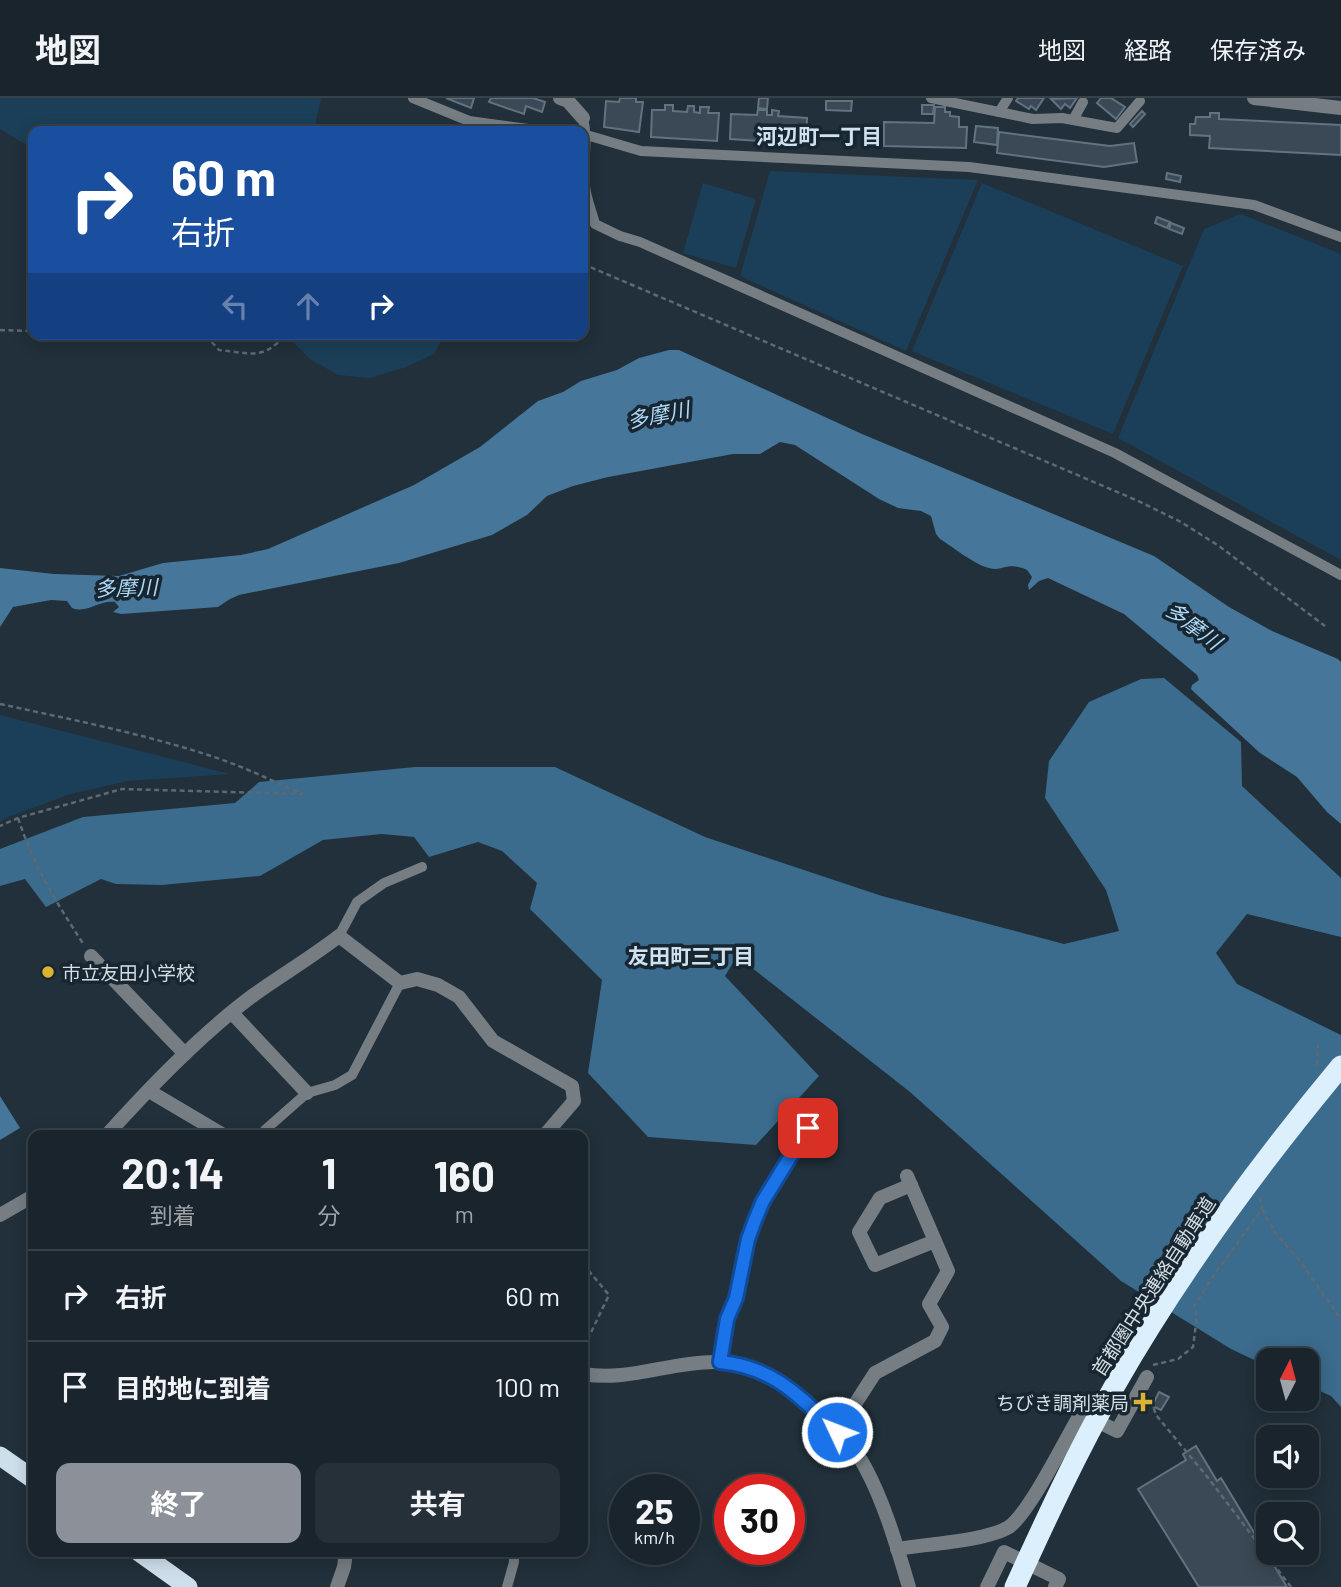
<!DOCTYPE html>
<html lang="ja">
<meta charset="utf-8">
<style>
body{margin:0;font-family:Barlow,"Noto Sans JP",sans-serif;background:#263038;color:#f1f3f6;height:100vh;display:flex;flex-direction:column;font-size:26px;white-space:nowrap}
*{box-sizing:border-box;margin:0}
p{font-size:23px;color:#9fa4a9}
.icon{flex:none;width:38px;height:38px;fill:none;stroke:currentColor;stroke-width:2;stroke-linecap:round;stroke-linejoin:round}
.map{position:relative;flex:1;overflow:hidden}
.drawer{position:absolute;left:28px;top:1032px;width:560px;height:427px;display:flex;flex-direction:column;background:#19242c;border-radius:14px;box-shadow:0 4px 18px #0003,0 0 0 2px #374148}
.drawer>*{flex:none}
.hud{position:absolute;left:28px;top:28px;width:560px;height:214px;border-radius:14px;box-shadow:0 4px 18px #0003,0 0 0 2px #374148;background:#1a4fa0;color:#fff;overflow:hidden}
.needle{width:46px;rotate:6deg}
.controls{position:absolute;left:1256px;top:1250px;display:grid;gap:14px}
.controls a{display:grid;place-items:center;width:63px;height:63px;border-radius:14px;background:#19242c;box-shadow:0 4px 18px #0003,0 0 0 2px #374148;font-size:35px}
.speed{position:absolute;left:609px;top:1376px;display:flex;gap:14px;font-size:35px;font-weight:700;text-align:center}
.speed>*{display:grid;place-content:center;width:91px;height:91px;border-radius:50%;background:#19242c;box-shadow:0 4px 18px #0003,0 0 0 2px #374148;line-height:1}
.speed small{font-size:18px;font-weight:400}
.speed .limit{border:10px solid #d22;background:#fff;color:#111}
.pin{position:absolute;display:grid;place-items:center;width:60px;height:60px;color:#fff;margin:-30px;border-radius:14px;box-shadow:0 4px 10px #0006}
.me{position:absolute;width:77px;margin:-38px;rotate:313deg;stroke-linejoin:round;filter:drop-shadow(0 0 5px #0008)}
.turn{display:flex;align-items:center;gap:24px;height:147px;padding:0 28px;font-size:32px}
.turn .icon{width:91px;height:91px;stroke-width:2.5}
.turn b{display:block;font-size:49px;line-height:60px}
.lanes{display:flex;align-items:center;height:66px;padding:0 28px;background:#0003;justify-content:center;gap:35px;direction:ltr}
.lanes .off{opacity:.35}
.eta{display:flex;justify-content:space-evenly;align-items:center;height:119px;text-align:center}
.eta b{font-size:42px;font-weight:700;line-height:49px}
.action{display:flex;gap:14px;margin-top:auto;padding:14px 28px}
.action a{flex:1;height:80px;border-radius:14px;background:#8c9099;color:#fff;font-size:28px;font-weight:700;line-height:80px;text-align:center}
.action a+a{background:#263038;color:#f1f3f6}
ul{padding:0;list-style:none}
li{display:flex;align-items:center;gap:21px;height:91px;padding:0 28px;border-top:2px solid #374148}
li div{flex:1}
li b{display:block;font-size:26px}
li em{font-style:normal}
header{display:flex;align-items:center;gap:42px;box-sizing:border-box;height:98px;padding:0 35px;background:#19242c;border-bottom:2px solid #374148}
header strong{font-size:33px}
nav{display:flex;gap:38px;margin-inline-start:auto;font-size:24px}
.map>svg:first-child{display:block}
</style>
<header>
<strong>地図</strong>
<nav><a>地図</a><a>経路</a><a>保存済み</a></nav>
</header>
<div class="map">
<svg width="1341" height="1489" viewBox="0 0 1341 1489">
<rect width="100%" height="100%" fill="#21303a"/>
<!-- green -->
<g fill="#1b3f58">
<path d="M0 0H321L314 33H33V51L0 31Z"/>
<path d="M770 73 978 82 906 253 740 178Z"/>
<path d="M703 85 756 101 736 170 683 155Z"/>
<path d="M982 85 1183 168 1113 336 912 253Z"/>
<path d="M1241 116 1341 156V462L1118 340 1204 131Z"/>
<path d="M285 236H445L434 256 406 269 370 280 338 277 310 261Z"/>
<path d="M0 617 230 676 128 683 71 696 8 719 0 724Z"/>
</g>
<!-- forest -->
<path fill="#3b6b8d" d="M1164 580 1241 644 1242 688 1341 780V839L1247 816 1216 855 1237 886 1341 937V1309L1331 1298 1307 1287V1262H1269V1269L1231 1251 1121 1183 910 994 737 858 725 878 819 978 756 1047 648 1039 588 975 602 882 530 811 537 785 502 753 478 744 429 759 414 739 382 736 323 742 260 778 162 787 116 786 101 781 46 809 25 781 0 788V751L83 719 235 705 259 684 415 669H555L705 739 882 798 1064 846 1119 833 1106 792 1045 700 1049 663 1089 604 1141 581Z"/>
<!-- water -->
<g fill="#467699">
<path d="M669 252H679L862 336 1154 458 1229 509 1272 533 1338 561 1341 564V726L1327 714 1297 679 1260 655 1194 594 1191 591 1192 587 1199 582 1197 577 1124 516 1048 480 1039 483 1029 492 1028 487 1032 479 1027 472C1007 463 1003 474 989 470 975 467 953 449 940 441L936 436 931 418 921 413 898 410 879 401 795 347 780 344 760 356H733L608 379 573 388 547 398 527 417 492 437 399 465 239 497 230 501 218 509 121 516 113 514 119 509 115 504C98 502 88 516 72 510L67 503 51 502 13 509 0 529V470L54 476 119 478 163 465 241 457 268 451 414 387 480 349 538 303 563 294 581 283 617 272 639 260Z"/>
<path d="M0 998 20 1030 0 1042Z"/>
</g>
<!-- building -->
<g fill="#3a4955" stroke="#62727f" stroke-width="2">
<path d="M446 0H474L471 10Z"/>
<path d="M491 0H533L545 4 542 14 526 8 524 16 489 4Z"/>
<path d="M620 0H636V4H643L639 34 604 29 606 3 619 4Z"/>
<path d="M759 0H768L767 11 758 10Z"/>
<path d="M1018 0H1044L1036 12 1031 8 1029 11 1016 3Z"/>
<path d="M1077 0 1070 10 1065 6 1061 11 1051 1Z"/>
<path d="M1101 0H1111L1125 9 1116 21 1097 5Z"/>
<path d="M826 3H852L851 13 826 12Z"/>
<path d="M665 7H673V13L687 14 688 8H694V14L700 15V9H709L708 15H719L717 43 651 39 652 12H665Z"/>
<path d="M922 7H934L933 16H922Z"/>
<path d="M935 9H945V14H950V18L959 19V29H967L966 50 884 48V24L934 25Z"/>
<path d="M758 12H767V17H772V12L779 13 778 18 807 20 806 46 730 41 731 16 757 17Z"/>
<path d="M1142 13 1145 16 1133 29 1130 26Z"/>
<path d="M1210 15H1219V21L1341 27V57L1209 50 1210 38 1190 37V26H1195L1196 19H1210Z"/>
<path d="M976 28 998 30 997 47 974 44Z"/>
<path d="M999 34 1110 48 1134 45 1137 64 1104 69 997 55Z"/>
<path d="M1167 75 1181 78 1180 84 1166 81Z"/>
<path d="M1157 119 1170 124 1167 130 1155 125Z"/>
<path d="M1171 125 1184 130 1182 136 1169 131Z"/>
<path d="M1159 1294 1169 1299 1161 1312 1152 1308Z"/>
<path d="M1196 1348 1217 1383 1221 1380 1287 1489H1199L1138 1391 1186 1362 1183 1356Z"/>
</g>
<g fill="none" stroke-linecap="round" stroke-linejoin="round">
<!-- path -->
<g stroke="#5d6a73" stroke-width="2.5" stroke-dasharray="5 3.5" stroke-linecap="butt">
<path d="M583 166 1136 402 1181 424 1219 448 1325 528"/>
<path d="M0 232 33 233"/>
<path d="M188 236 210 242 219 252C251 255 263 263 286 236"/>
<path d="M0 606C69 621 140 635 208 657 240 667 271 682 302 696L122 691 18 720 0 728"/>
<path d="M18 720C35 771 55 802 84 847"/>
<path d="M1317 967 1318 947"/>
<path d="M1262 1111 1276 1136 1298 1161 1341 1221"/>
<path d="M583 1166 609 1197 583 1251"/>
<path d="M1153 1267 1178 1261 1193 1249 1197 1218 1194 1208 1214 1177 1262 1111 1260 1099"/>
<path d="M1151 1302 1156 1317 1209 1381 1291 1489"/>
</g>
<!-- service -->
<g stroke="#767e84" stroke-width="10">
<path d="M413 0 469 23 543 33"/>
<path d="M931 0 1033 21 1062 20 1117 30 1140 3"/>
<path d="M999 14 1008 0"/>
<path d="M583 20C589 45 582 63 585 88 586 100 592 114 595 126L620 138 640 144 1115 355 1341 477"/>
<path d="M1073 22 1083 4"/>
<path d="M583 36 641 53 969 69 1254 107 1341 139"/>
<path d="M339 838 357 804 384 785 422 769"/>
<path d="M262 1038 265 1032 307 995 335 987 352 977 400 885"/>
<path d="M507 1489 514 1464V1454"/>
</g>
<!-- minor -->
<g stroke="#767e84" stroke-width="14">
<path d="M560 0 568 3 583 20"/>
<path d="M1254 0 1341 10"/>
<path d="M91 858 185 956"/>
<path d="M232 915 307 995"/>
<path d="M149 993 225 1038"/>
<path d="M106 1038C149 990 203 934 255 896 283 876 312 859 339 838L400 885 417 881 438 887 459 899 493 943 572 988 574 1003 544 1038"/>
<path d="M911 1087 880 1100 859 1134 875 1167 935 1143"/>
<path d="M0 1117 33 1098"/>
<path d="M721 1264 727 1221 736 1200 748 1141 755 1122 763 1103 808 1030"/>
<path d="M583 1276C627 1284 670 1264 714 1264 761 1263 792 1291 824 1321 840 1336 855 1350 865 1369 885 1406 897 1449 909 1489"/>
<path d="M837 1334 875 1275 935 1243 942 1229 929 1206 948 1173 907 1078"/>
<path d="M897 1451C926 1446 986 1443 1009 1429 1030 1414 1066 1340 1081 1315L1117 1333 1147 1279"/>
<path d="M337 1489 344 1469 346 1454"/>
<path d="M987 1489 1004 1454 1059 1481 1055 1489"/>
</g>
<!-- trunk -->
<g stroke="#cedfec" stroke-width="19">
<path d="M0 1358 33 1381"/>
<path d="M139 1454 188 1489"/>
</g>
<!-- motorway-bridge -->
<path stroke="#dceffd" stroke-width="21" d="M1015 1489C1046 1421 1077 1354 1114 1289 1179 1175 1257 1069 1341 968"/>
</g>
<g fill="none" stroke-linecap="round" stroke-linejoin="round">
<!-- route casing -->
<g stroke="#114b97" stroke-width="18">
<path id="route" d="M808 1030 763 1103 755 1122 748 1141 736 1200 727 1221 720 1264C774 1269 800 1299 837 1334"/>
</g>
<!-- route -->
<use href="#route" stroke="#1a73e8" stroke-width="12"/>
</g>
<!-- markers -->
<g fill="#dab333" stroke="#172630" stroke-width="2.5">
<circle cx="48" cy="874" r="7"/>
<path d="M1139.5 1293.5h7v7h7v7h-7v7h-7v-7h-7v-7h7z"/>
</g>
<g text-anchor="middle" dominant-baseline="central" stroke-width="7" stroke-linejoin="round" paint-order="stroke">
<!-- poi labels -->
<g font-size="19" fill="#d4dde4" stroke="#172630" text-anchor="start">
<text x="62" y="874">市立友田小学校</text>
<text x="1129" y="1304" text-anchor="end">ちびき調剤薬局</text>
</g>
<!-- street labels -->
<g font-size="19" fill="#d4dde4" stroke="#172630">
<text transform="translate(1153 1188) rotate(-57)">首都圏中央連絡自動車道</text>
</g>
<!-- neighbourhood labels -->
<g font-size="21" font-weight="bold" fill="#d0e2f0" stroke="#172630">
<text x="819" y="37">河辺町一丁目</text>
<text x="691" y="857">友田町三丁目</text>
</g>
<!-- water labels -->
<g font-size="21" font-style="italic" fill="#afdafa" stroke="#172630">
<text transform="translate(658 316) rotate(-11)">多摩川</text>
<text transform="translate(126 489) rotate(-2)">多摩川</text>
<text transform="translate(1194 527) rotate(37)">多摩川</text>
</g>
</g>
</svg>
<div class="controls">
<a><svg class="needle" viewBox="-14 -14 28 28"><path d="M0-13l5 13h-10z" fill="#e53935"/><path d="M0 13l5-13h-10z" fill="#9fa4a9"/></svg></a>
<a><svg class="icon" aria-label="sound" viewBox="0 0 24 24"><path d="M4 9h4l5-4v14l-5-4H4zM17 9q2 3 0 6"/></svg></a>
<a><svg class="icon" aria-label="search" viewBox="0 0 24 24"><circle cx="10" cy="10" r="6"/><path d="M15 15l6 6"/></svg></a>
</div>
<div class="speed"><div>25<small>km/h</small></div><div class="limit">30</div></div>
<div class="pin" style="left:808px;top:1030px;background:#d93025"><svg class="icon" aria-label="arrive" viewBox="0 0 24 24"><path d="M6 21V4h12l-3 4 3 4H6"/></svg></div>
<svg class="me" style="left:837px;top:1334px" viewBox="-20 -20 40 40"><circle r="17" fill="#1a73e8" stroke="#fff" stroke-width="3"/><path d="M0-11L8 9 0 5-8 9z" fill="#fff"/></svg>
<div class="hud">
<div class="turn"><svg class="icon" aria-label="right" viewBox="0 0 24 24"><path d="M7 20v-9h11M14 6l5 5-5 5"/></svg><div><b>60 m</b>右折</div></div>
<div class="lanes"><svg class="icon off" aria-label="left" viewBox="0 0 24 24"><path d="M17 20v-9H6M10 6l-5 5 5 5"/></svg><svg class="icon off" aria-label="ahead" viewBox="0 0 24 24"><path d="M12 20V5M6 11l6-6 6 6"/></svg><svg class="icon" aria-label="right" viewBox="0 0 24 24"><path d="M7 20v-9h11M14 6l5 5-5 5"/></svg></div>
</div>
<section class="drawer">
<div class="eta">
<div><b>20:14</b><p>到着</p></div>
<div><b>1</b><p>分</p></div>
<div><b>160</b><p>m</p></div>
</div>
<ul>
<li><svg class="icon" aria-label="right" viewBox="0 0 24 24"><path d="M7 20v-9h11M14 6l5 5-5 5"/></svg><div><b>右折</b></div><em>60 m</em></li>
<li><svg class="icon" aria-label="arrive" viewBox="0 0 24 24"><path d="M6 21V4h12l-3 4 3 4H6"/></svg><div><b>目的地に到着</b></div><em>100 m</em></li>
</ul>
<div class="action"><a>終了</a><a>共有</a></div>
</section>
</div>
